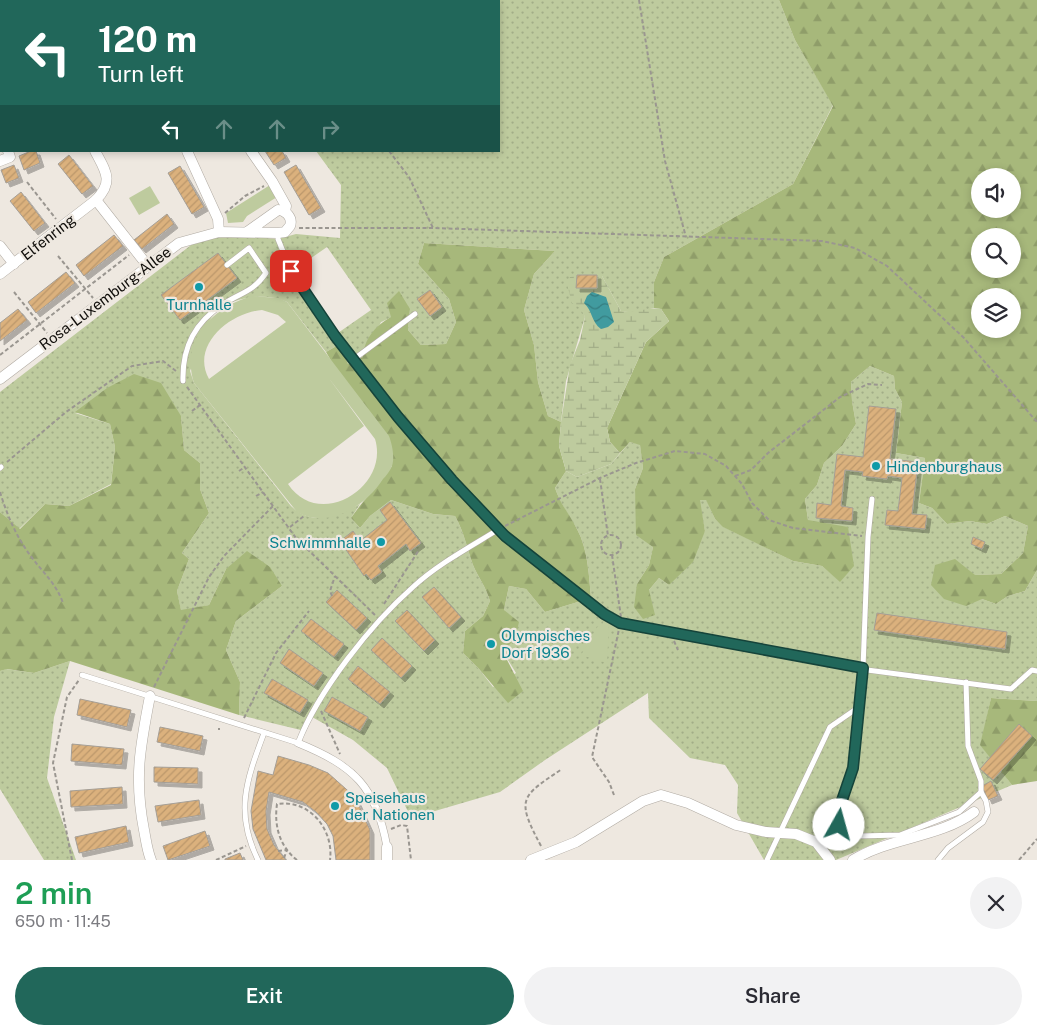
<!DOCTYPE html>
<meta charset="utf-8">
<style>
body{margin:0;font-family:"Public Sans",sans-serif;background:#f2f2f3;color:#2b2b33;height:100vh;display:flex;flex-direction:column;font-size:19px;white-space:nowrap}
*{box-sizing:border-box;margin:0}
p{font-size:16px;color:#7c7c81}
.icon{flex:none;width:28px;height:28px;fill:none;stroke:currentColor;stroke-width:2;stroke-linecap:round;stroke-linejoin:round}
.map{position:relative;height:860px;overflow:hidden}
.details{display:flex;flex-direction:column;background:#fff;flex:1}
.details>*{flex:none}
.banner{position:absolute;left:0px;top:0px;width:500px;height:152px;box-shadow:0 2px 8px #0003;background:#21675a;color:#fff;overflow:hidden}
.controls{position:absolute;left:971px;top:168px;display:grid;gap:10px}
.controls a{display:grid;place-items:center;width:50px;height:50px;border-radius:50%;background:#fff;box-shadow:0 2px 8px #0003;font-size:25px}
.pin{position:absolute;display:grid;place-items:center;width:42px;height:42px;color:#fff;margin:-21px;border-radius:10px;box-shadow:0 2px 8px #0006}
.me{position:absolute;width:55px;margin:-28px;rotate:7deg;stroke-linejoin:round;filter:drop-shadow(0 0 4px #0008)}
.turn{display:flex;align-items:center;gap:18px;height:105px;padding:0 15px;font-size:22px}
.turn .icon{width:65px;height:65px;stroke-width:2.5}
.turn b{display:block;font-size:35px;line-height:42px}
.lanes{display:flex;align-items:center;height:48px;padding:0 15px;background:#0003;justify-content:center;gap:25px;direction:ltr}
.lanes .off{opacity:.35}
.round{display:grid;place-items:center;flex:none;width:52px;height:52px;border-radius:26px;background:#f2f2f3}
.overview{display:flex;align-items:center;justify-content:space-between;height:85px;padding:0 15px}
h1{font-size:30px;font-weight:600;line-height:38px;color:#1e9e55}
.action{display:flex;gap:10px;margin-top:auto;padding:10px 15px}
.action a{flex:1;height:58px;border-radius:30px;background:#21675a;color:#fff;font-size:20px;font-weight:600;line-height:58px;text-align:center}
.action a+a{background:#f2f2f3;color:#2b2b33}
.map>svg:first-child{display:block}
</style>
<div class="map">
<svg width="1037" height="860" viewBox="0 0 1037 860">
<defs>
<pattern id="grass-dots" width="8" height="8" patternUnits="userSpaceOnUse" patternTransform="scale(1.25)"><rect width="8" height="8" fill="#becb9e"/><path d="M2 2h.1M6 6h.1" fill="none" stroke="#a2ad87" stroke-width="1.8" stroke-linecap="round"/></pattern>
<pattern id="forest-firs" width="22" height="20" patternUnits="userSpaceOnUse" patternTransform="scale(1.25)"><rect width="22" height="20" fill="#a7b87b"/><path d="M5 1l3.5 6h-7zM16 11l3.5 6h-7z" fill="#8f9d69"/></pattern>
<pattern id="wetland-marsh" width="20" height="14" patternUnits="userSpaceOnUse" patternTransform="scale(1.25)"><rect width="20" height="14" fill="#becb9e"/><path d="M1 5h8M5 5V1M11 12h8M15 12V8" fill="none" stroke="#a2ad87"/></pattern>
<pattern id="water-waves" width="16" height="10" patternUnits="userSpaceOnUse" patternTransform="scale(1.25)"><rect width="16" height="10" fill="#419b9f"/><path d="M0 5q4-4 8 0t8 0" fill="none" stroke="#357d80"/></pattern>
<pattern id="building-hatch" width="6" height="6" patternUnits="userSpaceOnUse" patternTransform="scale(1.25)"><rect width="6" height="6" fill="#dbb17d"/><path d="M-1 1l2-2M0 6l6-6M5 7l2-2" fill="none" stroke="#bb976b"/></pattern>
<filter id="shadow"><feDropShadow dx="4" dy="4" stdDeviation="0" flood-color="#0004"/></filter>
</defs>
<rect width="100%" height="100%" fill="#eee8e0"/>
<!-- grass -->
<g fill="url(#grass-dots)" fill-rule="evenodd">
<path d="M207 0H779L795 40 833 105 793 184 664 257 654 282V308L635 313 621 311 602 276 570 277 585 317 566 381 561 422 548 416 538 382 534 345 524 310 534 274 555 251 424 243 418 264 449 299 456 322 446 344 421 345 408 330 410 309 381 322 364 357 348 364 340 344 326 352 287 302C265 291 224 297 210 320 201 335 197 355 190 371L194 383 291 506C312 527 337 516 360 504L351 518 360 528 370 516 391 500 433 514 455 516C464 532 467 548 473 565 478 577 486 587 490 601L483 616 465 631 463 653 479 669 493 687 516 673 503 652 515 639 504 610 509 586 526 589 545 612 591 598C589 576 588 549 577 529 568 513 562 507 555 488L566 471 577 477 611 464 630 442 640 444 643 468 635 489 637 510 653 547 649 565 637 584 649 590 659 578 669 585 705 531 699 500 706 499 715 519 724 527 793 561 822 566 840 581 808 520 805 499 817 485 824 463 842 446 856 424 852 401 851 382 870 366 894 376 895 389 902 402 896 453 925 458 919 503 932 508 947 524 970 521 987 524 1005 516 1028 526 1023 553 1001 574 975 575 982 599 996 604 1008 596 1025 591 1037 570V701L991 698 981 745 1012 785 836 860H764L737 813 738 785 725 765 690 758 649 718 648 693 545 760 500 792 411 818 387 768 353 740 312 717 305 731 239 715 240 682 226 650 236 621 282 586 226 569 209 605 181 611 177 591 189 559 182 553 209 513 200 489V463L184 450 181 416 75 413 110 424 115 447 111 484 69 506 45 504 19 529 0 512V392L195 242 232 235 278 239 296 234 340 238 341 185 316 151H499V1ZM327 247 371 310 335 335 291 272Z"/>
<path d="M70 661 54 717 47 778 76 860H44L0 789V671L6 669 34 673Z"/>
</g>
<!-- forest -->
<g fill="url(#forest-firs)" fill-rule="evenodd">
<path d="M779 0H1037V570L1025 591 1008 596 996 604 982 599 966 606 944 599 931 585 935 565 955 559 975 575 1001 574 1023 553 1028 526 1005 516 987 524 970 521 947 524 932 508 919 503 925 458 896 453 902 402 895 389 894 376 870 366 851 382 852 401 856 424 842 446 824 463 817 485 805 499 808 520 848 527 854 566 840 582 822 566 793 561 723 527 715 519 706 500H700L705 531 693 562 669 585 659 578 649 590 655 615 643 619 634 607 637 584 649 565 653 547 636 535 635 489 643 468 640 445 630 442 620 453 610 442 607 428 646 342 669 321 661 309 654 308V282L664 257 793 184 833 106 795 40ZM980 176H1012V209H980ZM980 236H1012V269H980ZM980 296H1012V329H980Z"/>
<path d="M424 243 555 251 534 274 524 310 534 345 538 382 548 416 561 422 559 446 566 471 555 488C562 507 569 513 577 529 588 549 589 576 591 598L545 612 526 589 509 586 504 610 519 622 515 639 503 652 523 691 508 703 479 669 463 653 465 631 483 616 490 601C486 587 478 577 473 565 467 548 464 532 455 516L433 514 391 500 370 516 360 528 351 518C363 500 379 485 392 466L326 352 340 344 348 364 363 357C364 339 375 326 391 317L387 303 399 291 410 309 408 330 421 345 446 344 456 322 449 299 418 264Z"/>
<path d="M134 374 161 383 181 416 184 450 200 463V489L209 513 182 553 189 559 177 591 181 610 209 605 226 569 247 551 270 567 282 586 236 621 226 650 240 682 239 715 70 661 34 673 7 669 0 671V512L20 529 45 504 69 506 111 485 115 447 110 424 75 412 107 388Z"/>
<path d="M991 698 1037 701V781L1012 785 980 745Z"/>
</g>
<!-- wetland -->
<path fill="url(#wetland-marsh)" d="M577 275V288L597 287V275L602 276 621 311C638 313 647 307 661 309L669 321 646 342 607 428 610 442 620 453 611 464 577 477 566 471 559 446 561 422 570 365 580 340 585 317 580 308 572 303 567 284 570 277Z"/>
<!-- park -->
<g fill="#becb9e" fill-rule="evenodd">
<path d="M270 185 277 197 247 216 243 222 228 223 226 213Z"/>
<path d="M150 186 160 203 139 215 129 198Z"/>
<path d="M252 296 279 298 287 302 389 436C392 444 395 457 392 466 390 471 386 476 383 479 366 506 328 530 297 512L194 383C180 340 213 307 252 296ZM262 310 278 315 286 322 209 379C190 345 231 312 262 310ZM328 377 375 439C390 487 319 531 288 484L364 426Z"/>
<path d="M603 622 609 624 607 663 581 655 598 626 601 627Z"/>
</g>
<!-- water -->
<path fill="url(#water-waves)" d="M592 292 606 297 614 322 608 327 601 329C591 322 593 311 584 303L587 296Z"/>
<!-- building -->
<g fill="url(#building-hatch)" stroke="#a49e96" filter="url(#shadow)">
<path d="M31 151H36L40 163 24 170 19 156Z"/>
<path d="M265 151H282L286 158 274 165Z"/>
<path d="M69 155 93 186 82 194 58 164Z"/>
<path d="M14 165 19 178 6 183 1 170Z"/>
<path d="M296 165 321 208 309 215 284 172Z"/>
<path d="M180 166 204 207 192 214 168 173Z"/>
<path d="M21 192 45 223 34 231 10 201Z"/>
<path d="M167 214 174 224 142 249 134 240Z"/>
<path d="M114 235 123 246 84 276 76 265Z"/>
<path d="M218 253 237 278 180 320 161 295Z"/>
<path d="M66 272 75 283 36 313 28 302Z"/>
<path d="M577 275H597V288H576Z"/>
<path d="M430 290 442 307 430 316 417 299Z"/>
<path d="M18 309 27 320 0 341V323Z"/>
<path d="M869 406 896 409 890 459 918 462 912 514 927 515 925 529 885 525 887 510 898 511 902 478 888 476 887 479 862 476 863 472 845 470 841 506 853 508 852 521 816 518 817 503 831 505 837 454 863 457Z"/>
<path d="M390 502 421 543 410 551 406 544 378 566 382 572 371 580 366 574 364 576 340 541 353 531 360 541 387 520 380 510Z"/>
<path d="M973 537 985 542 982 549 971 544Z"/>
<path d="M434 587 461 617 449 628 422 597Z"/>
<path d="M337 590 367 618 356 630 326 602Z"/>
<path d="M407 610 435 640 424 651 395 621Z"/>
<path d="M877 613 1007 632 1005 649 874 630Z"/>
<path d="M311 619 344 644 334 657 301 631Z"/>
<path d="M382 638 412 666 401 678 371 650Z"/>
<path d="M289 649 323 673 314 686 280 663Z"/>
<path d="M358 666 390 692 380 704 348 679Z"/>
<path d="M272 679 308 700 300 713 264 693Z"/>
<path d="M332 697 368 717 360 731 324 711Z"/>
<path d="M80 699 131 710 127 727 77 715Z"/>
<path d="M1019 724 1032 736 993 780 980 769Z"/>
<path d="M160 727 203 736 200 751 157 742Z"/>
<path d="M72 744 124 749 122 765 71 761Z"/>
<path d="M278 756 309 765 328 773 355 797 370 830V860H336L333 836 327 824 316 812 303 802 269 792 266 811 267 829 274 845 286 860H266L253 829 251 811 258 771 273 775Z"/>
<path d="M154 767 198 768V784L154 782Z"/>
<path d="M991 781 998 796 988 800 982 786Z"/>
<path d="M122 787 123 804 71 807 70 791Z"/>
<path d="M199 800 201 815 158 822 155 806Z"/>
<path d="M126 826 129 842 79 853 75 837Z"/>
<path d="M205 831 210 846 168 860 163 846Z"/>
<path d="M240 853 243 860H225V859Z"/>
</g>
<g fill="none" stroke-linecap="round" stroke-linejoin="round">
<!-- service casing -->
<g stroke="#b1aba3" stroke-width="6">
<g id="service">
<path d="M278 233V239L291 271 335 336 398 417 452 480 505 536 605 614 620 623 852 668 1011 689 1032 670 1037 671"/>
<path d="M354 359 415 314"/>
<path d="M183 381C182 348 194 323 222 305 241 292 252 293 266 273L249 248 227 265"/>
<path d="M0 468 1 467"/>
<path d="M872 499 868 537 863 668 853 768 837 815 839 825 860 836 900 835 959 812 981 792"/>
<path d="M82 675 298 743C319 690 370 625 413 587 438 564 470 547 499 529"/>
<path d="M258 860C234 812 247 779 264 733"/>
<path d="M767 860 830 727 859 707"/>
<path d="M938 860 948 848 983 822 988 812 986 801 981 792V781L968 746 966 682"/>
</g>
</g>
<!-- pedestrian casing -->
<g stroke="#b1aba3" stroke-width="8">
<path id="pedestrian" d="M298 743C354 766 376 786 387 847"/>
</g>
<!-- minor casing -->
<g stroke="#b1aba3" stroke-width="11">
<g id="minor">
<path d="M132 1H139"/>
<path d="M0 100 1 99"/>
<path d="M0 134 1 136"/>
<path d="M95 151C106 172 114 181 96 200"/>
<path d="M187 151 218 219 219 232"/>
<path d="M251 151 272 181 286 206 285 212"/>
<path d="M0 161 10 157 8 151"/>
<path d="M0 246 14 264"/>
<path d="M0 274 96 200 147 265"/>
<path d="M0 379 179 243 219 232 278 233 285 232 290 226C293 218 286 210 278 210L247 232"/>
<path d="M150 696C140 747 134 779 144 830 146 840 147 850 151 860"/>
<path d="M387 847V860"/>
<path d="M531 860 576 842 643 801 661 795 688 803 736 825 766 832 796 834 816 842 830 860"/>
<path d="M853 860C890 837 939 838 974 812"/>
</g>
</g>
<!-- path -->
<g stroke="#9a9690" stroke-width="2" stroke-dasharray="4 2.5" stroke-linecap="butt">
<path d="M78 0V1"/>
<path d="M251 0 252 1"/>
<path d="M639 0 665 161 686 237"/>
<path d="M65 1 67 0"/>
<path d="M0 38 1 37"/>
<path d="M389 151 409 177 433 228"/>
<path d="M27 182 56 219"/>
<path d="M225 213 245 196 264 186"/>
<path d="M299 228H433L822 241 855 248 887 266 964 338 1037 422"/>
<path d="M58 256 93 298"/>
<path d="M271 272 284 270"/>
<path d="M14 292 47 333"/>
<path d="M0 355 129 255"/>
<path d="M187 387 296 538 376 616"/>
<path d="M192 411 200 405"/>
<path d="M7 462 66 412 132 366 163 361 176 371"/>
<path d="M239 471 245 467"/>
<path d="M735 476 751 470 768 453 840 397 868 384 882 385"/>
<path d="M600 479 608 536"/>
<path d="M0 492C7 515 16 536 30 555 42 572 56 583 63 603"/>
<path d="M256 496 263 492"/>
<path d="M505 526 600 478 636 463 675 451 705 454 726 466 742 484 752 503 769 520 793 528 862 536"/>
<path d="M290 527 304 516"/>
<circle cx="611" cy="545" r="10"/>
<path d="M612 555 621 617"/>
<path d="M332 596 330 591 335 576"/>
<path d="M384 604 419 550"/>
<path d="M674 641 678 650"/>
<path d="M154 687 209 577 224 556 273 506"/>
<path d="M321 711 340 754"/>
<path d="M244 718 276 653 309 611"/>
<path d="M218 729H220"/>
<path d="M614 795 609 782 592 757 619 629"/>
<path d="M391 829 401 825 407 826 411 860"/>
<path d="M541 846C516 799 520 797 562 769"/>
<path d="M278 851 287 850"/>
<path d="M284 858 287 850"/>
<path d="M72 860 53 763 67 697 79 680"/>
<path d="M216 860 246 846"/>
<path d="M297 860C279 846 274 825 277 804 310 799 334 830 330 860"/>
<path d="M1019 860 1037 839"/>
</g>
<!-- service -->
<use href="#service" stroke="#fff" stroke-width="5"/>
<!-- pedestrian -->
<use href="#pedestrian" stroke="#fff" stroke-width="7"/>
<!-- minor -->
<use href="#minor" stroke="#fff" stroke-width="10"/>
</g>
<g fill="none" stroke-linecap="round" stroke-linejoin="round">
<!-- route casing -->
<g stroke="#15433a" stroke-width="12">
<path id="route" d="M291 271 335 336 398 417 452 480 505 536 604 614 620 623 863 668 853 768 837 815 839 825"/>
</g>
<!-- route -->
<use href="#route" stroke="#21675a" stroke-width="9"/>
</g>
<!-- markers -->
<g fill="#0f9aa8" stroke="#eee8e0" stroke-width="2">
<circle cx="199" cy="287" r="5"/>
<circle cx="876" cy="466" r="5"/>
<circle cx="381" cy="542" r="5"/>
<circle cx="491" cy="644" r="5"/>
<circle cx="335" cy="806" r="5"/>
</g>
<g text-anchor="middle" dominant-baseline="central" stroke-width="4.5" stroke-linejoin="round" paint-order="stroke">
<!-- street labels -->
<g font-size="15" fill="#100e0b" stroke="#eee8e0">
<text transform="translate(48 237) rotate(-38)">Elfenring</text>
<text transform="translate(105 298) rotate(-37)">Rosa-Luxemburg-Allee</text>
</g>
<!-- culture labels -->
<g font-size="15" fill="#0d838f" stroke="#eee8e0" text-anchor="start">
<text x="199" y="304" text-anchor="middle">Turnhalle</text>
<text x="886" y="466">Hindenburghaus</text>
<text x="371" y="542" text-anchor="end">Schwimmhalle</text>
<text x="501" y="635">Olympisches<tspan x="501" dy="17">Dorf 1936</tspan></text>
<text x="345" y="797">Speisehaus<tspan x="345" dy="17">der Nationen</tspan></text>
</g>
</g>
</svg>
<div class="controls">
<a><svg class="icon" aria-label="sound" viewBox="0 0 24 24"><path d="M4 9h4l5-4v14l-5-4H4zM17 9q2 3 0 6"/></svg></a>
<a><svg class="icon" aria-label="search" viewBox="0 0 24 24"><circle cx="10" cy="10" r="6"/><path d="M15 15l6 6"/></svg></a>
<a><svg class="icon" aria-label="layers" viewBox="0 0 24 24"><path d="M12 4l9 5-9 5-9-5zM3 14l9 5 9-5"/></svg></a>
</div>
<div class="pin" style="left:291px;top:271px;background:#d93025"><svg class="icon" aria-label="arrive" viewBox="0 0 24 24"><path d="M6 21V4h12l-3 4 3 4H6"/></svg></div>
<svg class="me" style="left:839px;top:825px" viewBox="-20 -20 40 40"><circle r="19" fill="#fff"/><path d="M0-13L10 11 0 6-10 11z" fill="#21675a"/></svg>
<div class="banner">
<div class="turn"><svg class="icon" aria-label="left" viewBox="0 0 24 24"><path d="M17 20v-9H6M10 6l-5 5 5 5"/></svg><div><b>120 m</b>Turn left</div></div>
<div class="lanes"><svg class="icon" aria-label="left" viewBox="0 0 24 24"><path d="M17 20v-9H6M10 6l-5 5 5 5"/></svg><svg class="icon off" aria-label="ahead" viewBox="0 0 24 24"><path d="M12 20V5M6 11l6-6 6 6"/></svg><svg class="icon off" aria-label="ahead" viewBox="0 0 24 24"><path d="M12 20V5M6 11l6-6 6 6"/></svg><svg class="icon off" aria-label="right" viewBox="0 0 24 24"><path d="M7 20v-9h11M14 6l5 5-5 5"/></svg></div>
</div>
</div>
<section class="details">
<div class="overview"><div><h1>2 min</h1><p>650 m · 11:45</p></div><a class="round"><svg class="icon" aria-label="close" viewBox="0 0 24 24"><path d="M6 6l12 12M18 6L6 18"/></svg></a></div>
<div class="action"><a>Exit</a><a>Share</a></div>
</section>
